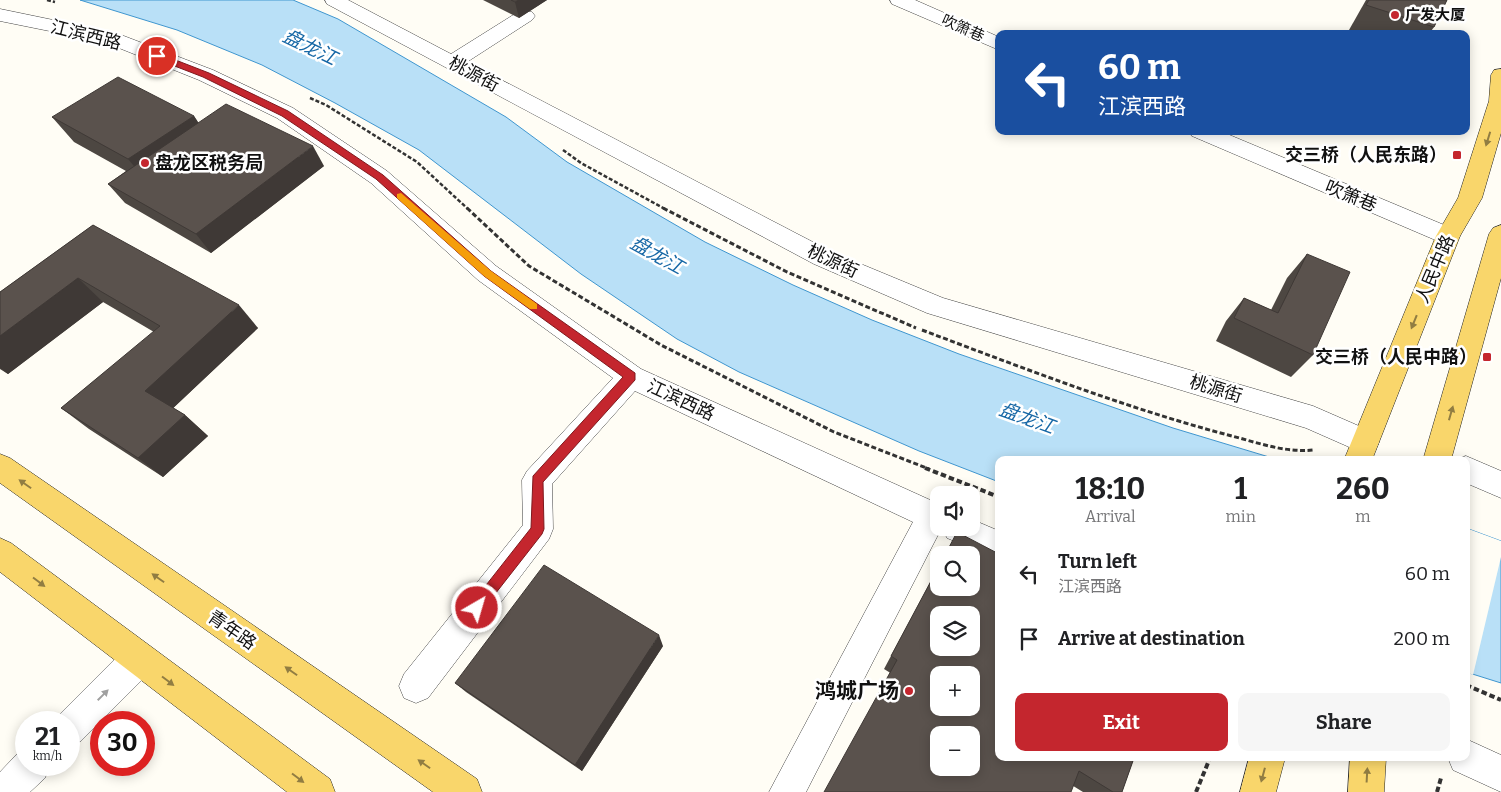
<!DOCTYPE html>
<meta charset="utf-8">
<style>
body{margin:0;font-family:Bitter,"Noto Sans SC",serif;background:#f6f6f6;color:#202124;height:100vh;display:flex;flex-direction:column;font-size:19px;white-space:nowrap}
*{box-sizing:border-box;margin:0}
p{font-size:16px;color:#757577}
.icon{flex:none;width:28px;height:28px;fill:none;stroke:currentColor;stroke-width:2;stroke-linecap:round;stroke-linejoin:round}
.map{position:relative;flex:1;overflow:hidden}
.panel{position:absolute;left:995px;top:456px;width:475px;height:305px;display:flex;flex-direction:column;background:#fff;border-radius:10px;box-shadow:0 2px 12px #0003}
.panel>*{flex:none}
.hud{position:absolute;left:995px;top:30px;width:475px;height:105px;border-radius:10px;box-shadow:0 2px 12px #0003;background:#1a4fa0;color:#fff;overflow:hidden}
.tools{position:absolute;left:930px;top:486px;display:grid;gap:10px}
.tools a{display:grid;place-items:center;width:50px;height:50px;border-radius:10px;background:#fff;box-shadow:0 2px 12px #0003;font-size:25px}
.speed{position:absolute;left:15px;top:711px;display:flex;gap:10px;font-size:25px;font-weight:700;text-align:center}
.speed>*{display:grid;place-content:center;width:65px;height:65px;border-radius:50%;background:#fff;box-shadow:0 2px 12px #0003;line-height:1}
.speed small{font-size:12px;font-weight:400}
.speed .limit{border:8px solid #d22;background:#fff;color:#111}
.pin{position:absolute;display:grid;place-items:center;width:42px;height:42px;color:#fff;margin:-21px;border:2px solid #fff;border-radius:50%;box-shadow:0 1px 5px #0007}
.me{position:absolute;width:55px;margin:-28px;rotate:38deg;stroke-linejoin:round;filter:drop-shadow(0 0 4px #0008)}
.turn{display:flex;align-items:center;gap:18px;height:105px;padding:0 20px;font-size:22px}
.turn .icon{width:65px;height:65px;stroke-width:2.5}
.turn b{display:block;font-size:35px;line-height:42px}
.eta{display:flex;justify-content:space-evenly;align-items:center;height:85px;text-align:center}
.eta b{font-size:30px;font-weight:700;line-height:35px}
.action{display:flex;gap:10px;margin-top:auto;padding:10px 20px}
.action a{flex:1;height:58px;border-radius:10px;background:#c4262e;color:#fff;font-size:20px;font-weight:700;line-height:58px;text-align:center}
.action a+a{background:#f6f6f6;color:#202124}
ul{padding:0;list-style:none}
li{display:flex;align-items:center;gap:15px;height:65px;padding:0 20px}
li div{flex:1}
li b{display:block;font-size:19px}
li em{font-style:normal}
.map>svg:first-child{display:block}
</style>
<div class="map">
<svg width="1501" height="792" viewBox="0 0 1501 792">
<rect width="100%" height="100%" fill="#fffdf5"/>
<!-- water -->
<g fill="#b9e0f7" stroke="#3f96cf">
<path d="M80 0H293L338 19 506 117 567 162 705 242 793 285 872 320 959 354 1173 428 1279 460H999V482L919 451 739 372 677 339 581 274 419 150 335 103 262 65 177 30Z"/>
<path d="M1466 528 1501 541V683L1466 672Z"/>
</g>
<!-- pier -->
<path fill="#fffdf5" d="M1466 528 1501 541V557L1473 675 1466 672Z"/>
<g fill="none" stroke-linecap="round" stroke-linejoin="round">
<!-- minor casing -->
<g stroke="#444" stroke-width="1">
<g id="minor">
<path d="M325 0H348L451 54 518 12H532L535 16 532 20 467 62 832 252 943 298 1313 406 1375 433 1379 442 1375 451 1365 454 1306 428 927 313 814 264 327 4Z"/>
<path d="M890 0H915L999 37V50L892 4Z"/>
<path d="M0 9 116 33 213 70 293 108 387 171 496 266 641 369 939 504V528H971V519L999 531V560L947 538 944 531 939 533 806 792H769L913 522 635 391 552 484 553 529 549 539 428 698 416 703 404 698 399 686 404 674 523 525 522 480 527 471 613 378 478 280 371 183 277 118 199 80 104 42 0 21Z"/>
<path d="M1189 131H1220L1456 230 1460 236 1456 242 1448 245 1440 242 1192 136Z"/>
<path d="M1466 456 1501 471V498L1466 483V460H1456Z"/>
<path d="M139 642 151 647 156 659 151 671 81 741 69 746V722H54L57 717 127 647Z"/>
<path d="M1466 739 1501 755V792L1453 770 1448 758H1466Z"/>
<path d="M26 750V765H50L45 778 30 792H0V772L19 752Z"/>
</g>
</g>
<!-- major casing -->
<g stroke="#222" stroke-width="1">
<g id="major">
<path d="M1501 69V133L1482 198 1460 236 1372 460H1344L1436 236 1458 198 1489 101 1491 75 1494 70Z"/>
<path d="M1501 225V278L1451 460H1423L1489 234 1493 228Z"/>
<path d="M0 454 10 458 477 779 482 792H433L0 483Z"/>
<path d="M0 538 11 543 330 779 335 792H287L0 572Z"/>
<path d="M1249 758H1285L1276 792H1240Z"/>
<path d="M1350 758H1386L1384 792H1348Z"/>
</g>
</g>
<!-- path-far2 -->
<g stroke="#333" stroke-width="2.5" stroke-dasharray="4 2" stroke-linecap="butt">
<path d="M47 0 55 2"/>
<path d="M310 98 326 105 417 162 468 209"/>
<path d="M563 150 581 163 665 209"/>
</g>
<!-- path-far1 -->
<g stroke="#333" stroke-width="3" stroke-dasharray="5 2.5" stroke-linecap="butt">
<path d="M467 208 529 266 661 345 834 432 929 469"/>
<path d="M663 208 787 272 916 328"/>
<path d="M922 330C1023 368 1123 407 1228 435 1256 442 1284 453 1313 450"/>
</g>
<!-- path -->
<g stroke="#333" stroke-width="4" stroke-dasharray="5.5 3" stroke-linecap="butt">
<path d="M925 468 999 497"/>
<path d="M1466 685 1501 700"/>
<path d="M1196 792 1210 758"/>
<path d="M1437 792 1441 778"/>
</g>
<!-- minor -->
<use href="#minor" fill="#fff" fill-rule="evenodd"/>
<!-- major -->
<use href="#major" fill="#f9d66b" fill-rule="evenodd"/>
</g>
<!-- wall -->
<g fill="#4d4742">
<path d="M483 0H547L519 18Z"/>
<path d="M1366 0H1447L1434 27 1429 34H1358L1349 30Z"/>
<path d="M194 116 198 123 324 166 211 253 125 203 108 184 126 171 74 142 52 117Z"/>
<path d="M93 225 258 328 173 408 185 415 208 436 163 477 89 429 61 408 154 332 103 302 8 374 0 369V292Z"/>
<path d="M1307 254 1313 355 1291 377 1216 341 1226 321 1244 298 1271 310 1287 278Z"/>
<path d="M939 566 1134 758 1122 792H1083L884 669Z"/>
<path d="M663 646 582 771 466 692 455 683Z"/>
</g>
<!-- shaded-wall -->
<g fill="#3f3936">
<path d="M519 0H547L519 18 515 2Z"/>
<path d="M194 116 211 141 149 184 128 159Z"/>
<path d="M313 146 324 166 211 253 196 234Z"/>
<path d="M78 278 103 302 8 374 0 368V336Z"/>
<path d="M239 305 258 328 169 412 145 391Z"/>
<path d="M185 415 208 436 163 477 138 458Z"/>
<path d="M659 635 663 646 582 771 575 765Z"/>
</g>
<!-- building -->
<g fill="#5a524d" stroke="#3f3936" fill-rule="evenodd">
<path d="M511 0H519L515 2Z"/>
<path d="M1369 0H1447L1434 27 1366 5Z"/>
<path d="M118 77 194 116 128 159 52 117Z"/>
<path d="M226 104 313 146 196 234 108 184Z"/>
<path d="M93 225 239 305 145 391 185 415 138 458 61 408 160 326 78 278 0 336V292Z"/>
<path d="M1307 254 1350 272 1313 355 1234 318 1244 298 1278 313Z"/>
<path d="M957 532 999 554V758H1134L1122 792H1113L1079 771 1071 792H824L897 660 891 656 939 566V588H971V555H945ZM939 615H971V648H939ZM939 675H971V708H939ZM939 735H971V768H939Z"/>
<path d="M544 565 659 635 575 765 455 683Z"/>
</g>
<!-- one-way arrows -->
<defs><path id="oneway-solid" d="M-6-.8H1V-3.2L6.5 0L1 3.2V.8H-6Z" transform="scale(1.25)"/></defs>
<g fill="#917d42">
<use href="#oneway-solid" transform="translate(1488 139) rotate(107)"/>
<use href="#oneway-solid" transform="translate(1414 322) rotate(112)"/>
<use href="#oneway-solid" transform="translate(1451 413) rotate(-74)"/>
<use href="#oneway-solid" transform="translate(25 484) rotate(-145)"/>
<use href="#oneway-solid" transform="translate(158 578) rotate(-145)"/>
<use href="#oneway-solid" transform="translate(39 582) rotate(37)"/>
<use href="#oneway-solid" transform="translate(291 671) rotate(-145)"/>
<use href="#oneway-solid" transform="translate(168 681) rotate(37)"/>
<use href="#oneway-solid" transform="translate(424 764) rotate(-145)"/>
<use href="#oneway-solid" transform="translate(1263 775) rotate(105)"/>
<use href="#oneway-solid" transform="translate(1367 775) rotate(-87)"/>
<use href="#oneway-solid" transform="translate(298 778) rotate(37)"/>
</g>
<use fill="#a0a0a0" href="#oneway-solid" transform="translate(103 695) rotate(-45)"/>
<!-- route -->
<path fill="#c4262e" stroke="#7f191e" d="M154 54H160L209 73 288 111 383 175 491 271 635 373V380L543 482 544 529 542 534 481 612 477 614 472 612 470 608 472 603 531 528 533 476 623 377 484 276 376 179 282 116 203 77 154 58Z"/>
<!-- slow -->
<path fill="#f59e0b" d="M401 193 491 271 537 304V309H530L484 276 397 198V194Z"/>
<!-- markers -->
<g fill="#c4262e" stroke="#fff" stroke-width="2">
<circle cx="1395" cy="15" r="5"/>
<rect x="1452" y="150" width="10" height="10" rx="2.5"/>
<circle cx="145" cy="163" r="5"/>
<rect x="1482" y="352" width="10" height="10" rx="2.5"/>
<circle cx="909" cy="691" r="5"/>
</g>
<g text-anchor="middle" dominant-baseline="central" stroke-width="5" stroke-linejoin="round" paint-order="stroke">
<!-- far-poi labels -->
<g font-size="15" font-weight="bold" fill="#111" stroke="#fff" text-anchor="start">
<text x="1405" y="15">广发大厦</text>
</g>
<!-- far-street labels -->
<g font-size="15" fill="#111" stroke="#fff">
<text transform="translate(963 28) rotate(24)">吹箫巷</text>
</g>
<!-- street labels -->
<g font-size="18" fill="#111" stroke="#fff">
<text transform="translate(86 35) rotate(14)">江滨西路</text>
<text transform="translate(474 74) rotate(28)">桃源街</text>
<text transform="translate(1351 196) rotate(22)">吹箫巷</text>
<text transform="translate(833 261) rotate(25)">桃源街</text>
<text transform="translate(1435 269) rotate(-67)">人民中路</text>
<text transform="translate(1216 389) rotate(17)">桃源街</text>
<text transform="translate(681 400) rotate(25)">江滨西路</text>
<text transform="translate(232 630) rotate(35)">青年路</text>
</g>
<!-- poi labels -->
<g font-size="18" font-weight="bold" fill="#111" stroke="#fff" text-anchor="end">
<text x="1447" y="155">交三桥（人民东路）</text>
<text x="155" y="163" text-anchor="start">盘龙区税务局</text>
<text x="1477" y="357">交三桥（人民中路）</text>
</g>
<!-- water labels -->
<g font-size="19" font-style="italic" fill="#1768a6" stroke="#fff">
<text transform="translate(310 47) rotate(26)">盘龙江</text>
<text transform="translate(657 255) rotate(29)">盘龙江</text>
<text transform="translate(1027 418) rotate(20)">盘龙江</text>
</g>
<!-- near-poi labels -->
<g font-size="21" font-weight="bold" fill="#111" stroke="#fff" text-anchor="end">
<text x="899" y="691">鸿城广场</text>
</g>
</g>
</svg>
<div class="tools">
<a><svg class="icon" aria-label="sound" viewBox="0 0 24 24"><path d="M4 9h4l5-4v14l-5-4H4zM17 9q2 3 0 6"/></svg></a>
<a><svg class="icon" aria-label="search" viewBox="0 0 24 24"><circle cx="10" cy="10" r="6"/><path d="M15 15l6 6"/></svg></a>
<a><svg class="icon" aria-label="layers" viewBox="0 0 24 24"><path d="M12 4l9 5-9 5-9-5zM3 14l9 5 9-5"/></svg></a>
<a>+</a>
<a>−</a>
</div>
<div class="speed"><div>21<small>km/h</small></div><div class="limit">30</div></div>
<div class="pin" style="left:157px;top:56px;background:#d93025"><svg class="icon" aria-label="arrive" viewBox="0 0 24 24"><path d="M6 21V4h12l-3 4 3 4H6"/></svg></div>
<svg class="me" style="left:477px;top:608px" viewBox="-20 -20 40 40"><circle r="17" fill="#c4262e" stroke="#fff" stroke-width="3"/><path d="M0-11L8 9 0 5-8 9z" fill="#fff"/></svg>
<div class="hud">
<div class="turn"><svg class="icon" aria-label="left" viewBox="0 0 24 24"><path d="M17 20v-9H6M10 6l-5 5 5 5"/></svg><div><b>60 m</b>江滨西路</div></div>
</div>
<section class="panel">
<div class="eta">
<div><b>18:10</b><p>Arrival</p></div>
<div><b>1</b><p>min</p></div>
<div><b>260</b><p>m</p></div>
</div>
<ul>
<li><svg class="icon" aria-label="left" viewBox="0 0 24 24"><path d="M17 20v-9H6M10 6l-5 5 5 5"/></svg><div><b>Turn left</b><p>江滨西路</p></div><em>60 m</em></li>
<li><svg class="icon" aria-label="arrive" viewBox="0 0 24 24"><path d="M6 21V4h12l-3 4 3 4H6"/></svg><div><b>Arrive at destination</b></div><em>200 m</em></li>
</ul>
<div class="action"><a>Exit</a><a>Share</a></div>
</section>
</div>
